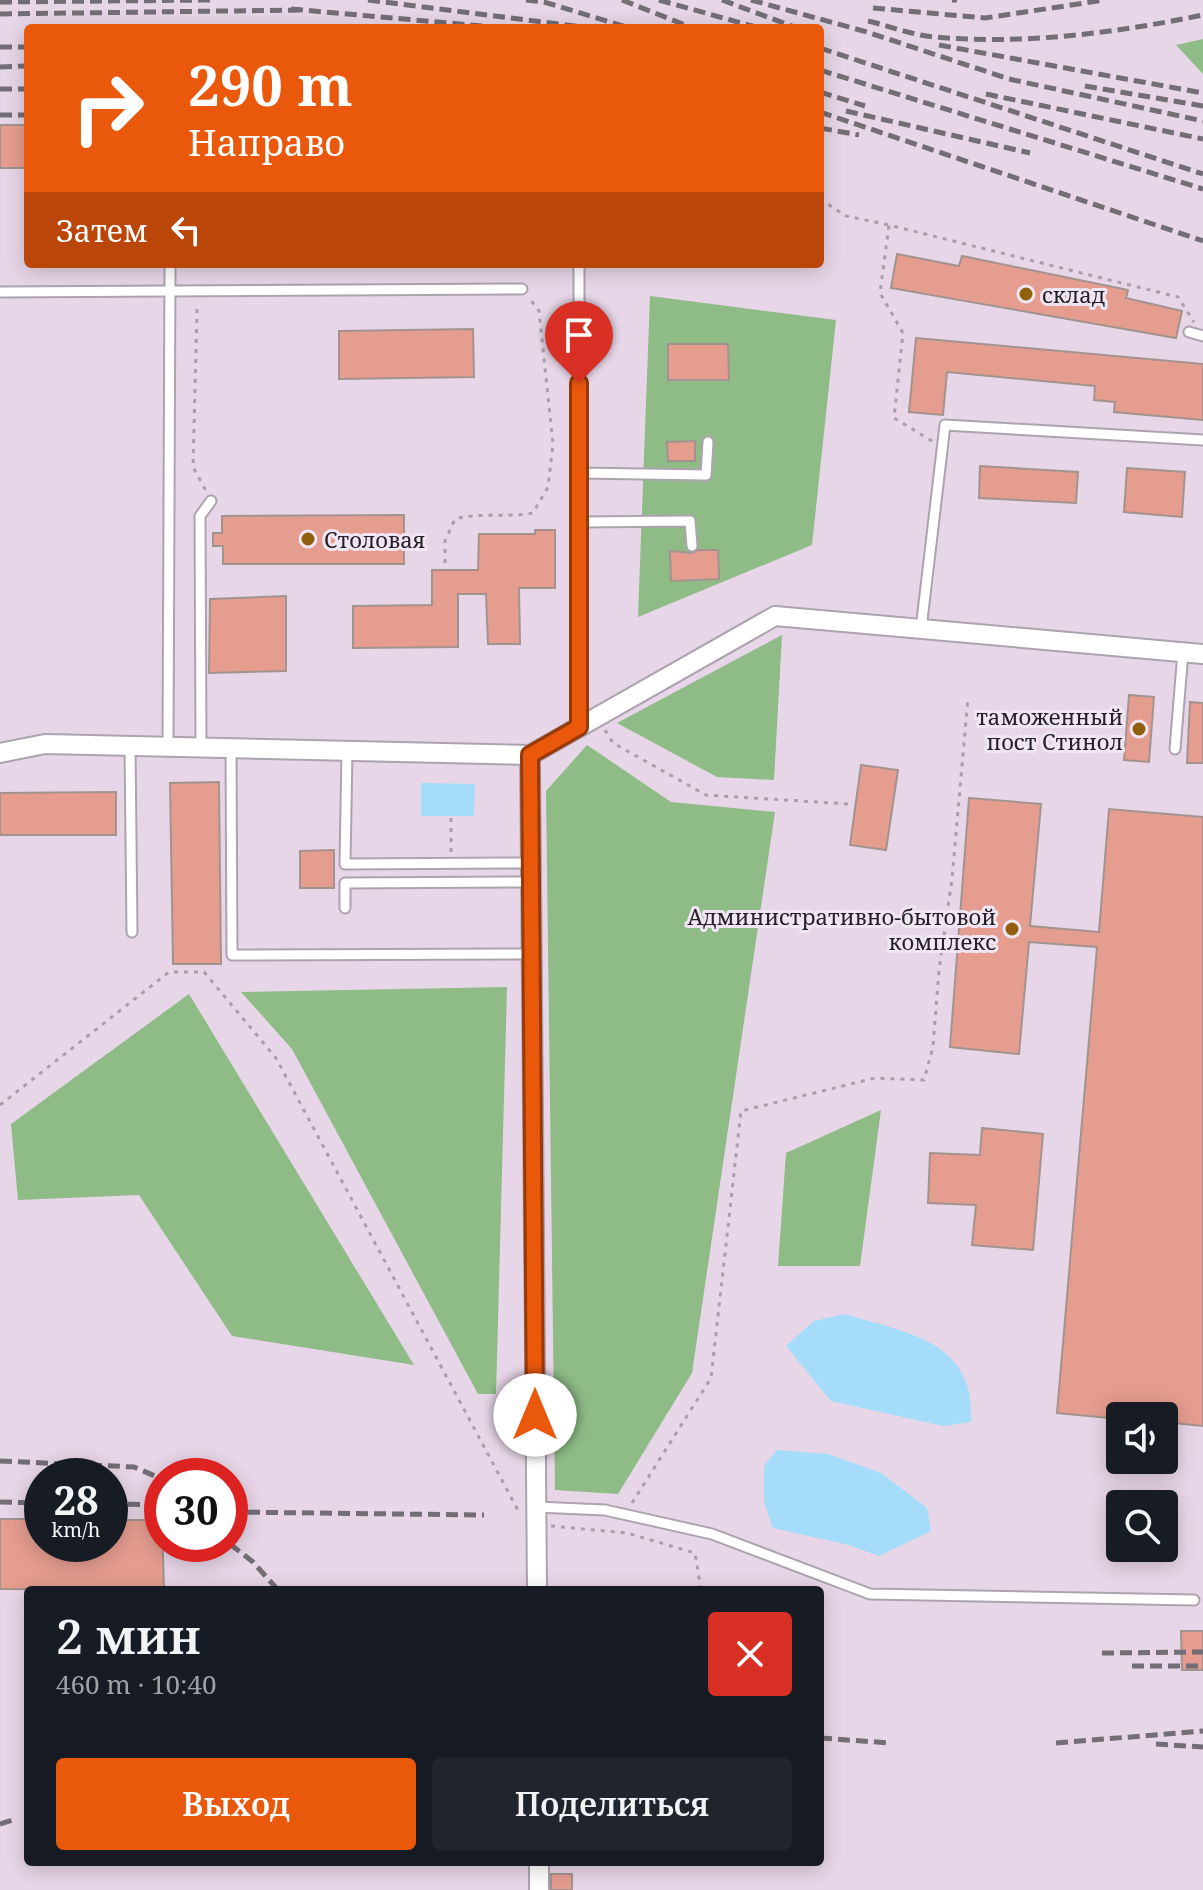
<!DOCTYPE html>
<html lang="ru">
<meta charset="utf-8">
<style>
body{margin:0;font-family:"Noto Serif",serif;background:#20242c;color:#f1f3f6;height:100vh;display:flex;flex-direction:column;font-size:30px;white-space:nowrap}
*{box-sizing:border-box;margin:0}
p{font-size:26px;color:#9ea1a6}
.icon{flex:none;width:44px;height:44px;fill:none;stroke:currentColor;stroke-width:2;stroke-linecap:round;stroke-linejoin:round}
.map{position:relative;flex:1;overflow:hidden}
.details{position:absolute;left:24px;top:1586px;width:800px;height:280px;display:flex;flex-direction:column;background:#171b24;border-radius:8px;box-shadow:0 4px 20px #0003}
.details>*{flex:none}
.hud{position:absolute;left:24px;top:24px;width:800px;height:244px;border-radius:8px;box-shadow:0 4px 20px #0003;background:#ea580c;color:#fff;overflow:hidden}
.controls{position:absolute;left:1106px;top:1402px;display:grid;gap:16px}
.controls a{display:grid;place-items:center;width:72px;height:72px;border-radius:8px;background:#171b24;box-shadow:0 4px 20px #0003;font-size:40px}
.speed{position:absolute;left:24px;top:1458px;display:flex;gap:16px;font-size:40px;font-weight:700;text-align:center}
.speed>*{display:grid;place-content:center;width:104px;height:104px;border-radius:50%;background:#171b24;box-shadow:0 4px 20px #0003;line-height:1}
.speed small{font-size:20px;font-weight:400}
.speed .limit{border:12px solid #d22;background:#fff;color:#111}
.pin{position:absolute;display:grid;place-items:center;width:68px;height:68px;color:#fff;margin:-82px -34px;border-radius:50% 50% 50% 0;rotate:-45deg;box-shadow:0 0 8px #0007}
.pin .icon{rotate:45deg}
.me{position:absolute;width:88px;margin:-44px;rotate:0deg;stroke-linejoin:round;filter:drop-shadow(0 0 6px #0008)}
.turn{display:flex;align-items:center;gap:28px;height:168px;padding:0 32px;font-size:36px}
.turn .icon{width:104px;height:104px;stroke-width:2.5}
.turn b{display:block;font-size:56px;line-height:68px}
.then{display:flex;align-items:center;height:76px;padding:0 32px;background:#0003;gap:16px;font-size:30px}
.round{display:grid;place-items:center;flex:none;width:84px;height:84px;border-radius:8px;background:#20242c}
.head{display:flex;align-items:center;justify-content:space-between;height:136px;padding:0 32px}
h1{font-size:48px;font-weight:600;line-height:60px}
.button{display:flex;gap:16px;margin-top:auto;padding:16px 32px}
.button a{flex:1;height:92px;border-radius:8px;background:#ea580c;color:#fff;font-size:32px;font-weight:600;line-height:92px;text-align:center}
.button a+a{background:#20242c;color:#f1f3f6}
.map>svg:first-child{display:block}
</style>
<div class="map">
<svg width="1203" height="1890" viewBox="0 0 1203 1890">
<rect width="100%" height="100%" fill="#f0e6f3"/>
<!-- industrial -->
<path fill="#e7d6e7" fill-rule="evenodd" d="M0 0H1203V1890H0ZM28 28H820V264H28ZM1120 1416H1164V1460H1120ZM42 1476H110V1544H42ZM162 1476H230V1544H162ZM1120 1504H1164V1548H1120ZM28 1590H820V1862H28Z"/>
<!-- forest -->
<g fill="#8ebb86">
<path d="M1203 39V74L1176 45Z"/>
<path d="M650 296 836 320 812 545 638 617Z"/>
<path d="M782 635 774 780 717 777 617 723Z"/>
<path d="M587 745 671 802 775 812 692 1373 618 1494 555 1490 546 791Z"/>
<path d="M507 987 496 1394H478L292 1049 241 992Z"/>
<path d="M189 994 414 1365 232 1336 139 1195 18 1200 11 1124Z"/>
<path d="M881 1110 860 1266H778L786 1153Z"/>
</g>
<!-- water -->
<g fill="#a4dcfa">
<path d="M421 783 475 784 474 816H421Z"/>
<path d="M844 1314C908 1333 976 1341 971 1422L943 1426 831 1401 786 1346 814 1321Z"/>
<path d="M777 1450 828 1454 881 1473 927 1508 931 1531 879 1556 849 1545 773 1528 764 1502V1466Z"/>
</g>
<!-- building -->
<g fill="#e59d90" stroke="#a3938f" stroke-width="2">
<rect x="0" y="125" width="28" height="43"/>
<path d="M897 254 959 266 962 256 1128 290 1126 298 1182 311 1176 338 891 288Z"/>
<path d="M473 329 474 377 339 379V331Z"/>
<path d="M916 338 1203 364V420L1114 412 1115 402 1094 400 1095 386 947 372 943 415 909 412Z"/>
<path d="M668 344H728L729 380H668Z"/>
<path d="M695 441V461H668L667 442Z"/>
<path d="M980 466 1078 472 1076 503 979 498Z"/>
<path d="M1127 468 1185 472 1182 517 1124 512Z"/>
<path d="M404 515V564H223V546H213V533H222V516Z"/>
<path d="M535 530H555V588H519L520 644H488L486 594H458V647L353 648V606L432 605V570H478L479 534H535Z"/>
<path d="M698 550H718L719 579 671 581 670 551 692 553Z"/>
<path d="M286 596V671L209 673 210 599Z"/>
<path d="M1129 695 1154 697 1149 762 1124 760Z"/>
<path d="M1190 702 1203 703V763H1187Z"/>
<path d="M861 765 898 770 886 850 850 845Z"/>
<path d="M219 782 221 964H173L170 783Z"/>
<path d="M116 792V835H0V793Z"/>
<path d="M969 798 1041 804 1030 926 1099 932 1109 809 1203 817V1426L1164 1422V1416L1120 1419 1057 1413 1097 947 1029 942 1019 1054 950 1047Z"/>
<path d="M334 850V888H300V851Z"/>
<path d="M982 1128 1043 1134 1033 1250 972 1245 976 1205 928 1203 930 1153 980 1155Z"/>
<path d="M0 1519H42V1544H110V1520H162L164 1590 0 1589Z"/>
<path d="M1181 1631H1203V1670H1182Z"/>
<rect x="551" y="1874" width="21" height="16"/>
</g>
<g fill="none" stroke-linecap="round" stroke-linejoin="round">
<!-- lane casing -->
<g stroke="#aca3af" stroke-width="13">
<g id="lane">
<path d="M579 264V727"/>
<path d="M0 292 522 289"/>
<path d="M1189 332 1203 336"/>
<path d="M579 473 706 475 708 442"/>
<path d="M579 522 690 521 692 546"/>
<path d="M921 629 945 425 1203 440"/>
<path d="M130 746 132 932"/>
<path d="M168 747 170 264"/>
<path d="M201 748 200 516 211 501"/>
<path d="M231 748 232 955 532 954"/>
<path d="M1175 749 1183 652"/>
<path d="M347 751 345 864 531 863"/>
<path d="M345 908V883L531 882"/>
<path d="M536 1507 605 1510 712 1534 870 1594 1194 1600"/>
</g>
</g>
<!-- street casing -->
<g stroke="#aca3af" stroke-width="22">
<g id="street">
<path d="M0 753 45 744 530 755 775 616 1203 654"/>
<path d="M530 755 537 1590"/>
<path d="M539 1862V1890"/>
</g>
</g>
<!-- path -->
<g stroke="#a79fa9" stroke-width="3" stroke-dasharray="4 6" stroke-linecap="butt">
<path d="M820 199 846 216 889 225"/>
<path d="M197 309 193 467 206 491"/>
<path d="M932 441 894 418 903 333 880 293 889 225 1178 297 1194 322"/>
<path d="M445 563V541L455 519C480 512 507 518 533 513L548 487 553 444 539 311 529 298"/>
<path d="M605 730 613 743 706 795 848 804"/>
<path d="M451 852V816"/>
<path d="M0 1105 169 972H204L276 1058 520 1514"/>
<path d="M632 1503 711 1378 741 1111 875 1078 924 1080 933 1047 939 970 952 879 968 698"/>
<path d="M551 1526 627 1533 695 1553 701 1590"/>
</g>
<!-- lane -->
<use href="#lane" stroke="#fff" stroke-width="9"/>
<!-- street -->
<use href="#street" stroke="#fff" stroke-width="18"/>
<!-- rail -->
<g stroke="#736d75" stroke-width="5" stroke-dasharray="12 6" stroke-linecap="butt">
<path d="M368 0 591 28"/>
<path d="M526 0 544 2 630 28"/>
<path d="M622 0 693 28"/>
<path d="M659 0 759 28"/>
<path d="M722 0 797 28"/>
<path d="M751 0 867 32 1009 79 1203 121"/>
<path d="M952 0H957"/>
<path d="M0 2 210 0"/>
<path d="M873 8 985 18 1105 0"/>
<path d="M291 9 505 28"/>
<path d="M0 14 300 10"/>
<path d="M868 21C889 26 912 35 934 37 1023 45 1115 33 1203 15"/>
<path d="M939 45 1203 93"/>
<path d="M0 47H28"/>
<path d="M820 48 1203 174"/>
<path d="M0 67 28 66"/>
<path d="M820 70 1203 189"/>
<path d="M1085 86 1203 106"/>
<path d="M0 89H28"/>
<path d="M820 92 865 106"/>
<path d="M986 94 1203 139"/>
<path d="M846 111 1030 153"/>
<path d="M820 112 1203 241"/>
<path d="M0 115H28"/>
<path d="M820 128 859 135"/>
<path d="M0 1461 134 1467 162 1479"/>
<path d="M0 1502 42 1503"/>
<path d="M110 1504 162 1505"/>
<path d="M230 1512 484 1515"/>
<path d="M230 1544 253 1562 278 1590"/>
<path d="M1102 1653 1203 1652"/>
<path d="M1132 1666H1203"/>
<path d="M820 1738 890 1743"/>
<path d="M1056 1743 1203 1731"/>
<path d="M1156 1744 1203 1747"/>
<path d="M0 1824 16 1819"/>
</g>
</g>
<g fill="none" stroke-linecap="round" stroke-linejoin="round">
<!-- route casing -->
<g stroke="#983908" stroke-width="20">
<path id="route" d="M535 1415 530 755 579 727V383"/>
</g>
<!-- route -->
<use href="#route" stroke="#ea580c" stroke-width="14"/>
</g>
<!-- markers -->
<g fill="#91600f" stroke="#f0e6f3" stroke-width="3">
<circle cx="1026" cy="294" r="8"/>
<circle cx="308" cy="539" r="8"/>
<circle cx="1139" cy="729" r="8"/>
<circle cx="1012" cy="929" r="8"/>
</g>
<g text-anchor="middle" dominant-baseline="central" stroke-width="6" stroke-linejoin="round" paint-order="stroke">
<!-- poi labels -->
<g font-size="22" fill="#252126" stroke="#f0e6f3" text-anchor="start">
<text x="1042" y="294">склад</text>
<text x="324" y="539">Столовая</text>
<text x="1123" y="716" text-anchor="end">таможенный<tspan x="1123" dy="25">пост Стинол</tspan></text>
<text x="996" y="916" text-anchor="end">Административно-бытовой<tspan x="996" dy="25">комплекс</tspan></text>
</g>
</g>
</svg>
<div class="controls">
<a><svg class="icon" aria-label="sound" viewBox="0 0 24 24"><path d="M4 9h4l5-4v14l-5-4H4zM17 9q2 3 0 6"/></svg></a>
<a><svg class="icon" aria-label="search" viewBox="0 0 24 24"><circle cx="10" cy="10" r="6"/><path d="M15 15l6 6"/></svg></a>
</div>
<div class="speed"><div>28<small>km/h</small></div><div class="limit">30</div></div>
<div class="pin" style="left:579px;top:383px;background:#d93025"><svg class="icon" aria-label="arrive" viewBox="0 0 24 24"><path d="M6 21V4h12l-3 4 3 4H6"/></svg></div>
<svg class="me" style="left:535px;top:1415px" viewBox="-20 -20 40 40"><circle r="19" fill="#fff"/><path d="M0-13L10 11 0 6-10 11z" fill="#ea580c"/></svg>
<div class="hud">
<div class="turn"><svg class="icon" aria-label="right" viewBox="0 0 24 24"><path d="M7 20v-9h11M14 6l5 5-5 5"/></svg><div><b>290 m</b>Направо</div></div>
<div class="then">Затем<svg class="icon" aria-label="left" viewBox="0 0 24 24"><path d="M17 20v-9H6M10 6l-5 5 5 5"/></svg></div>
</div>
<section class="details">
<div class="head"><div><h1>2 мин</h1><p>460 m · 10:40</p></div><a class="round" style="background:#d93025;color:#fff"><svg class="icon" aria-label="close" viewBox="0 0 24 24"><path d="M6 6l12 12M18 6L6 18"/></svg></a></div>
<div class="button"><a>Выход</a><a>Поделиться</a></div>
</section>
</div>
